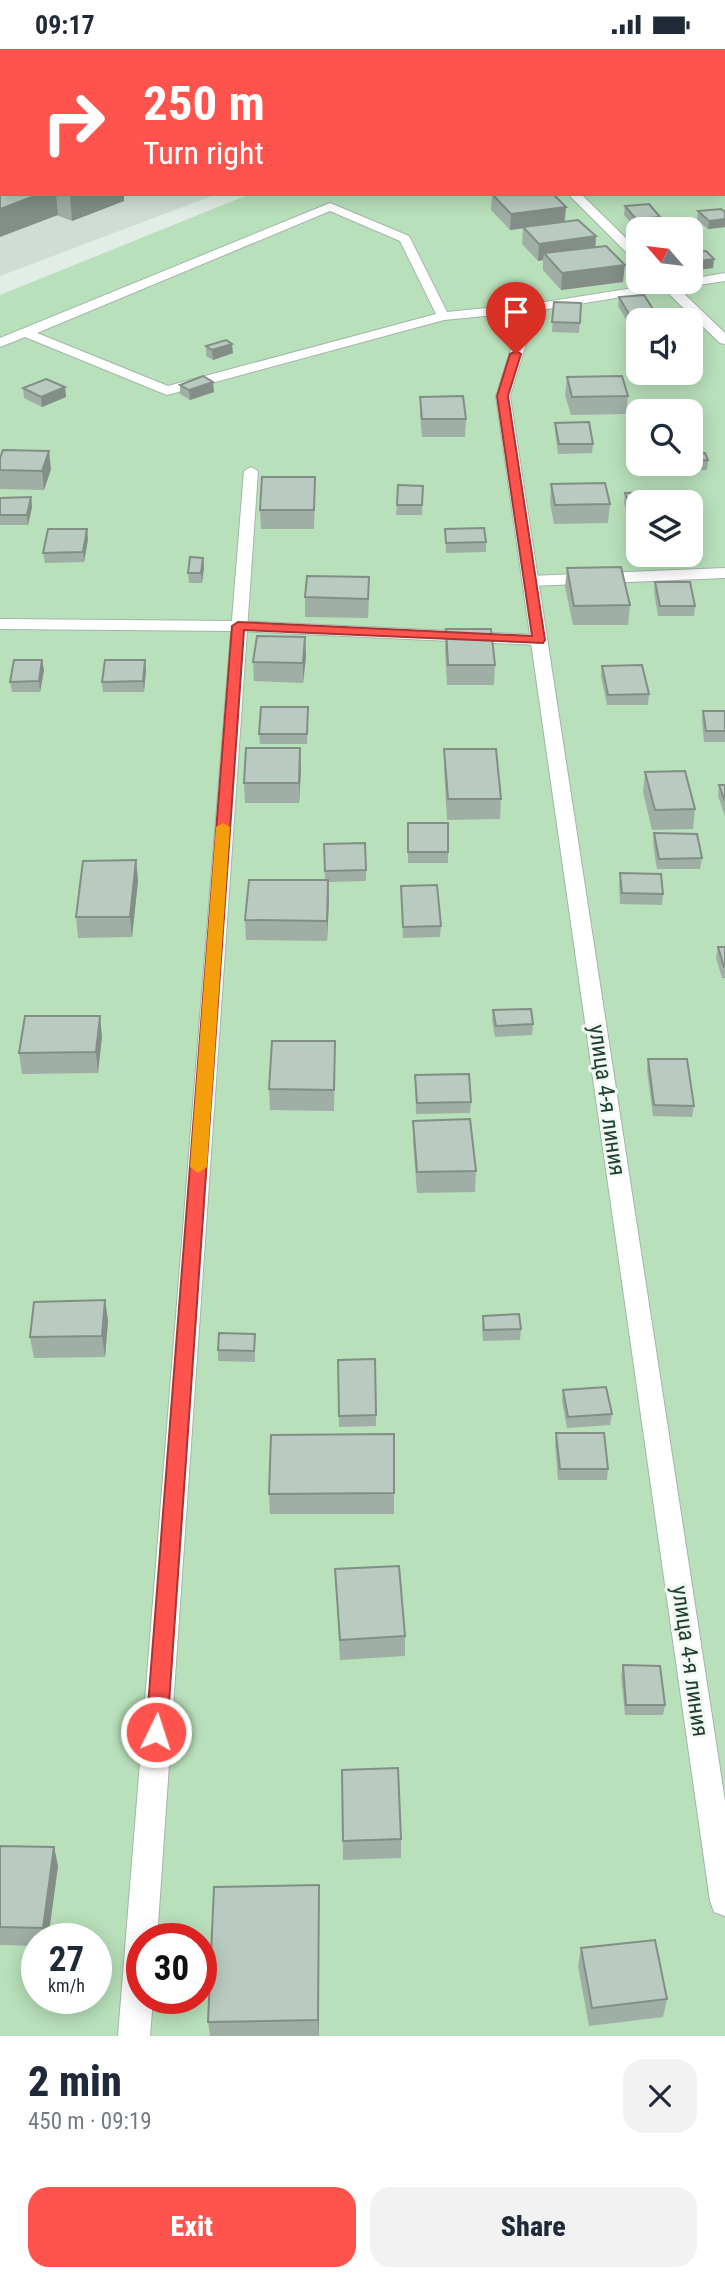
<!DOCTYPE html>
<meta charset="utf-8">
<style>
body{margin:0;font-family:"Roboto Condensed",sans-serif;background:#f2f2f3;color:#1f2937;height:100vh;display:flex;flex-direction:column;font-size:26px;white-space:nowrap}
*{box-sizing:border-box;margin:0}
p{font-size:23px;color:#747a83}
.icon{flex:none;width:38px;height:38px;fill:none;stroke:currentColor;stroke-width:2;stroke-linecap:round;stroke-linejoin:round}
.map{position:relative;height:1987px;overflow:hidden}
.panel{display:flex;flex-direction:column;background:#fff;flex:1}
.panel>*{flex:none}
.guide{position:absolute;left:0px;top:0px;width:726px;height:147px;box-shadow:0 4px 18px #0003;background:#ff534d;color:#fff;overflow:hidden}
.needle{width:46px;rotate:298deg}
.buttons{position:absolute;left:626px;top:168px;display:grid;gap:14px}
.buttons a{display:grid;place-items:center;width:77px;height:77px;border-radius:14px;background:#fff;box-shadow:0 4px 18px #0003;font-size:35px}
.speed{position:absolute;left:21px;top:1874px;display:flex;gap:14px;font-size:35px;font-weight:700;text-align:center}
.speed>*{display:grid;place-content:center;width:91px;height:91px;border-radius:50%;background:#fff;box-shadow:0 4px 18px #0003;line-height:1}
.speed small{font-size:18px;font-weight:400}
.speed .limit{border:10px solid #d22;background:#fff;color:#111}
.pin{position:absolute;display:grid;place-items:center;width:60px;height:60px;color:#fff;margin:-72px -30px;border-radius:50% 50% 50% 0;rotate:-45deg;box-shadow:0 0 7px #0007}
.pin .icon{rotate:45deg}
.me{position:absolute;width:77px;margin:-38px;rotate:4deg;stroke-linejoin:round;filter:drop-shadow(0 0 5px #0008)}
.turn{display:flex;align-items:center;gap:24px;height:147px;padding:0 28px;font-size:32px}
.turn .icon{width:91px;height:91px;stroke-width:2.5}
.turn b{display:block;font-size:49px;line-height:60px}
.round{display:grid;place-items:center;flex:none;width:74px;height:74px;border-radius:21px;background:#f2f2f3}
.head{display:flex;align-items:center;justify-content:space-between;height:119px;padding:0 28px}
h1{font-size:42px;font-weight:800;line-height:52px}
.cta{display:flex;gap:14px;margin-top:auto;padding:14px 28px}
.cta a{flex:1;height:80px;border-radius:21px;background:#ff534d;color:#fff;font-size:28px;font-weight:800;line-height:80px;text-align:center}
.cta a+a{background:#f2f2f3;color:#1f2937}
.status{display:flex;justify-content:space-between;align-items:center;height:49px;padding:0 35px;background:#fff;direction:ltr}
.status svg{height:19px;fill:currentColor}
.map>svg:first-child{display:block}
</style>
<div class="status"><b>09:17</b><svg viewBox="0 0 49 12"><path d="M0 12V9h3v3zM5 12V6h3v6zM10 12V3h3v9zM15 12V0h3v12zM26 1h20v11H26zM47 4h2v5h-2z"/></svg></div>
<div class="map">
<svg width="725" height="1987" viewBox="0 0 725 1987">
<rect width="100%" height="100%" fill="#e1ede5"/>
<!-- built -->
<path fill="#cfddd4" d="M0 0 44 2H2V145H217L0 227Z"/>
<!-- green -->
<path fill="#b8e0ba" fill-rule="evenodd" d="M573 0H725V1987H0V246L250 145H724V2H560ZM639 180H691V233H639ZM639 271H691V324H639ZM639 362H691V415H639ZM639 453H691V506H639ZM37 1890H96V1950H37ZM142 1890H201V1950H142Z"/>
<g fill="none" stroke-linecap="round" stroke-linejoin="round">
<!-- lane casing -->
<g stroke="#a3b5ab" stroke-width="2">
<g id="lane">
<path d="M0 0H11L12 2 2 3Z"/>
<path d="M382 0H396L381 2Z"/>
<path d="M424 0H436L437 2H425Z"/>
<path d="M330 154 409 187 447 263 537 254 543 258 537 262 444 271 167 346 25 288 0 298V289ZM330 162 400 192 436 265 168 337 37 284Z"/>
<path d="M725 519V529L530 537 522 532 530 527Z"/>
<path d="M0 570 238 572 539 586 547 591 539 596 238 582 0 580Z"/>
</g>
</g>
<!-- street casing -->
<g stroke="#a3b5ab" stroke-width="2">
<g id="street">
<path d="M547 0H564L546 2Z"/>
<path d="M659 0H669L670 2H660Z"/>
<rect x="724" y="120" width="1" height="6"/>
<path d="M568 145H581L639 202V213L635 212Z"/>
<path d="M725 224V232L678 239 725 284V295L720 294 665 241 541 261 535 265 510 347 725 1752V1867L714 1863 710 1852 496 347 523 263 532 255 659 235 658 233H691V230Z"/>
<path d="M251 418 258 422 157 1890H142V1950H153L150 1987H118L244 422Z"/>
</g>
</g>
<!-- lane -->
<use href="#lane" fill="#fff" fill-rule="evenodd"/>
<!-- street -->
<use href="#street" fill="#fff" fill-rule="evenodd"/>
</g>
<!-- wall -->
<g fill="#9fafa5">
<path d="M0 0 2 2V39L0 38Z"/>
<path d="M689 0H725V6L724 2H690Z"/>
<path d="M0 50 2 51V92H0Z"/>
<path d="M2 145H124V152L72 172Z"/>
<path d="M492 145 566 158 565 172 595 198 623 233 561 241 543 221V211L538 212 522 195 523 179 510 181 491 161Z"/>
<path d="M625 157 660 168V176L636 179 624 166Z"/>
<path d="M698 162 725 163V178L708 180 697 171Z"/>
<path d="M619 248 656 265 655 271H639V291L632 284 633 276H629L618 257Z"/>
<path d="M554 253 581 254 579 284 552 283Z"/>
<path d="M206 297 233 304 213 311 206 307Z"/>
<path d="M567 328 628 347 626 365 571 366 565 346Z"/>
<path d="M180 336 214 343 190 351 180 345Z"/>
<path d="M65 338 66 348 42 358 24 349 23 339Z"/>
<path d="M420 348 466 370 465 388H422L420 366Z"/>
<path d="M555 374 593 395 592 404 558 405 555 383Z"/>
<path d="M691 405 708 411 707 421 681 422 679 415H691Z"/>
<path d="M0 409 51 420 44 441 0 440Z"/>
<path d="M551 435 610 455 608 474 554 475 550 454Z"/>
<path d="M423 437 422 466H396L397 456Z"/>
<path d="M625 444 639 453V474H631L624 454Z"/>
<path d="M315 447 314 480H261L260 461Z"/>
<path d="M31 448 32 458 28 476H0V449Z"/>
<path d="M445 480 486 493V503L446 504Z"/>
<path d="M88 490 84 513 45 514 43 504Z"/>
<path d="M203 509 204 519 202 534H189L188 524Z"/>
<path d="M567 519 630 556 628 576H573L565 538Z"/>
<path d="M655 533 695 557 694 567H658L654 543Z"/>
<path d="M305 548H369L368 569 305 568Z"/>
<path d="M446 580 495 616 494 636H447L445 600Z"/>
<path d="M305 588 306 608 303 634 254 632 253 613Z"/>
<path d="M42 611 44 621 40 643H12L10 633Z"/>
<path d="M602 617 649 645 648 656H607L601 627Z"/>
<path d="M146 621 144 643H103L102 633Z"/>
<path d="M308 658 307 695H260L259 685Z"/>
<path d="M703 662H725V693H704L702 672Z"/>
<path d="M444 700 501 750 500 770 447 771 444 720Z"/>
<path d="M301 720 299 754H245L244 734Z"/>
<path d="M645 723 695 760 693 780 652 781 643 743Z"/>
<path d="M719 736H725V767L718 747Z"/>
<path d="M408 774 448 803V814H408Z"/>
<path d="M654 784 702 809 700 820H657L653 795Z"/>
<path d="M324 795 366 821V832L328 833 327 892 246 891 245 871 325 831Z"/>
<path d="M136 811 138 832 132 888 78 889 76 868Z"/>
<path d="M620 824 663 845 662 856 620 855 619 835Z"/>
<path d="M401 837 441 877 440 888 403 889Z"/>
<path d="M718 898H725V929H722L716 909Z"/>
<path d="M493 961 533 975 532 986 495 988 492 972Z"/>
<path d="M102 987 98 1024 22 1025 19 1004Z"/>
<path d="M335 992 334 1062 270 1061 269 1040Z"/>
<path d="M648 1010 694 1057 692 1068 653 1067 647 1021Z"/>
<path d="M415 1026 471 1053 470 1064 416 1065Z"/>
<path d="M413 1072 476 1122 475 1143 417 1144 413 1093Z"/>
<path d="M105 1251 108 1272 105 1308 34 1309 30 1288Z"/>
<path d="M483 1267 521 1280 520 1291 483 1292 482 1278Z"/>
<path d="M255 1285V1313L218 1312V1301Z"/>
<path d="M375 1310 376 1377 339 1378 338 1311Z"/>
<path d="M563 1341 612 1365 610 1376 567 1379 562 1352Z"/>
<path d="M556 1384 608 1420 607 1431H558L555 1395Z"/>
<path d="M394 1385V1465H270L269 1445Z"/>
<path d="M335 1520 405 1587V1607L340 1611Z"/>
<path d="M623 1616 665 1656 663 1666H625L621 1627Z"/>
<path d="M342 1721 401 1790V1809L343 1811Z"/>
<path d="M0 1797 54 1798 58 1817 48 1890H37V1897L0 1896Z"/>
<path d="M319 1836V1987H210L208 1973Z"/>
<path d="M581 1899 667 1950 663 1968 589 1977 578 1917Z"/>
</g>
<!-- shaded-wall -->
<g fill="#828e86">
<path d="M94 0H110L107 2 91 1Z"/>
<path d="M147 0H165L161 2H144Z"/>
<path d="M213 0H228L225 2H209Z"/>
<path d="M260 0H279L275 2H256Z"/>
<path d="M40 145H56L58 166 0 188V160Z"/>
<path d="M70 145H124V152L72 172Z"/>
<path d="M566 158 564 174 510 181 511 165Z"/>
<path d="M660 168V176L636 179V170Z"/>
<path d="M725 170V178L708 180 709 172Z"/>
<path d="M596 187 595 204H544L543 211 538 212 539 195Z"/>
<path d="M714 210 713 219 691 222V213Z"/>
<path d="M625 216 623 233 561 241 562 224Z"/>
<path d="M232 295 233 304 213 311 212 301Z"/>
<path d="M213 333 214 343 190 351 189 341Z"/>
<path d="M65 338 66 348 42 358 41 348Z"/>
<path d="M49 402 51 420 44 441 42 422Z"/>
<path d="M31 448 32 458 28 476 27 466Z"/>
<path d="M87 480 88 490 84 513 83 503Z"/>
<path d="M203 509 204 519 202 534 201 524Z"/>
<path d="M305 588 306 608 303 634V614Z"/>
<path d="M42 611 44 621 40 643 39 632Z"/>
<path d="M145 611 146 621 144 643 143 632Z"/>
<path d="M300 699 301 720 299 754V734Z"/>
<path d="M136 811 138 832 132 888 130 868Z"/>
<path d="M328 831 329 852 327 892V872Z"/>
<path d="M100 967 102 987 98 1024 96 1003Z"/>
<path d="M105 1251 108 1272 105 1308 102 1287Z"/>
<path d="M54 1798 58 1817 48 1890H45L43 1879Z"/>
<path d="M319 1836V1987L318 1971Z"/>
</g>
<!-- building -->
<g fill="#b9cbc0" stroke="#828e86" stroke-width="2">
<path d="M0 0 6 2H2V19H0Z"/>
<path d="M69 0H94L91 1 92 2H69Z"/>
<path d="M114 0H147L144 2H123Z"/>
<path d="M170 0H213L209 2H167Z"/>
<path d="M237 0H260L256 2H232Z"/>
<path d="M0 50 2 51V72L0 71Z"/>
<path d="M2 129V145H40L0 160V130Z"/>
<path d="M492 145H553L566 158 511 165Z"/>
<path d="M649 155 660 168 636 170 625 157Z"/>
<path d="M721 160 725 163V170L709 172 698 162Z"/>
<path d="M578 171 596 187 539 195 523 178Z"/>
<path d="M606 197 625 216 562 224 544 204Z"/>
<path d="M706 202 714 210 691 213V204Z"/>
<path d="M644 246 656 265 630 267 619 248Z"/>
<path d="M554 253 581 254 580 274 552 273Z"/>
<path d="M672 269 674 271H655Z"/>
<path d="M633 274H639V280Z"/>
<path d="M226 291 232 295 212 301 206 297Z"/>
<path d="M203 327 213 333 189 341 180 336Z"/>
<path d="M622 327 628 347 572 348 567 328Z"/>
<path d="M46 330 65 338 41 348 23 339Z"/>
<path d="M463 347 466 370H422L420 348Z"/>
<path d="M589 373 593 395H559L555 374Z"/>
<path d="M3 401 49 402 42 422 0 421V409Z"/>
<path d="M705 404 708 411 691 412V405Z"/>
<path d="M262 428H315L314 461H260Z"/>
<path d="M605 434 610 455 555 456 551 435Z"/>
<path d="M398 436 423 437 422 456H397Z"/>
<path d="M660 443 664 453H639V464H632L625 444Z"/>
<path d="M31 448 27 466H0V449Z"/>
<path d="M484 479 486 493 446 494 445 480Z"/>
<path d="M48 480H87L83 503 43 504Z"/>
<path d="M190 508 203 509 201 524H188Z"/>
<path d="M621 518 630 556 574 557 567 519Z"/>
<path d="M307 527 369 528 368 550 305 548Z"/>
<path d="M655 533H690L695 557H660Z"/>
<path d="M446 580H491L495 616H448Z"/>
<path d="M257 587 305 588 303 614 253 613Z"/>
<path d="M14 611H42L39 632 10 633Z"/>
<path d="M105 611H145L143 632 102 633Z"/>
<path d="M642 616 649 645 608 646 602 617Z"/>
<path d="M261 658H308L307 685H259Z"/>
<path d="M703 662H725V682H706Z"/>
<path d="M246 699H300L299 734H244Z"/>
<path d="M444 700H496L501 750H448Z"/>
<path d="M685 722 695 760 655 761 645 723Z"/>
<path d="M719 736H725V752Z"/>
<rect x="408" y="774" width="40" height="29"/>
<path d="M654 784 697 785 702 809 659 810Z"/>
<path d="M365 794 366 821 325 822 324 795Z"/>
<path d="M136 811 130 868H76L83 812Z"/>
<path d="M620 824 661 825 663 845 622 844Z"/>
<path d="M249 831H328L327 872 245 871Z"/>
<path d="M437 836 441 877 403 878 401 837Z"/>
<path d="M718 898H725V918H724Z"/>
<path d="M531 960 533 975 496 977 493 961Z"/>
<path d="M25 967H100L96 1003 19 1004Z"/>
<path d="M272 992H335L334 1041 269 1040Z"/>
<path d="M648 1010H687L694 1057 654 1056Z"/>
<path d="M469 1025 471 1053 417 1054 415 1026Z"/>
<path d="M470 1070 476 1122 417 1123 413 1072Z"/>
<path d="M105 1251 102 1287 30 1288 34 1253Z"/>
<path d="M519 1265 521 1280 484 1281 483 1267Z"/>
<path d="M219 1284 255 1285 254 1302 218 1301Z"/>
<path d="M375 1310 376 1366 339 1367 338 1311Z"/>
<path d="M606 1338 612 1365 568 1368 563 1341Z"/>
<path d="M556 1384H604L608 1420H560Z"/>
<path d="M394 1385V1444L269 1445 271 1386Z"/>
<path d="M399 1517 405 1587 340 1591 335 1520Z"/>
<path d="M623 1616 660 1617 665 1656H626Z"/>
<path d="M398 1719 401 1790 343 1792 342 1721Z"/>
<path d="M0 1797 54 1798 43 1879 0 1878Z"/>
<path d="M319 1836 318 1971 208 1973 214 1838Z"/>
<path d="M655 1891 667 1950 592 1959 581 1899Z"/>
</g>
<!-- route -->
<path fill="#ff534d" stroke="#a63632" stroke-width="2" d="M516 302 521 305 508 347 545 591 543 594 244 581 167 1683 164 1690 156 1693 149 1690 146 1683 232 577 238 573 532 587 497 347 510 305Z"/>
<!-- slow -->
<path fill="#f59e0b" d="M223 774 230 778 207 1118 198 1124 190 1118 216 778Z"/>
<g text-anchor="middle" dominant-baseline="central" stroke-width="6" stroke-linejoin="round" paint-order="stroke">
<!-- street labels -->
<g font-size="23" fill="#1f3f30" stroke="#f2f9f4">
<text transform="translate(607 1051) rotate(82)">улица 4-я линия</text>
<text transform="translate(690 1612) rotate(82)">улица 4-я линия</text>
</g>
</g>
</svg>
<div class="buttons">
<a><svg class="needle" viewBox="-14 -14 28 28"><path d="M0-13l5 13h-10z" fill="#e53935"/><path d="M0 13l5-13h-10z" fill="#747a83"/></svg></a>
<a><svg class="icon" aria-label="sound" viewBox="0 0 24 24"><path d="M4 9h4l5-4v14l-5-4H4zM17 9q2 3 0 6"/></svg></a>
<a><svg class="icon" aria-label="search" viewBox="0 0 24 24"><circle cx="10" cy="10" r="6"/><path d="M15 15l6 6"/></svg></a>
<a><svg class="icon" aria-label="layers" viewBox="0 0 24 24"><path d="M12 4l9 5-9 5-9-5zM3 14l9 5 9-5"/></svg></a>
</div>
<div class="speed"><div>27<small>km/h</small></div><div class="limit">30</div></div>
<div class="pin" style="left:516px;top:305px;background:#d93025"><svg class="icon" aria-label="arrive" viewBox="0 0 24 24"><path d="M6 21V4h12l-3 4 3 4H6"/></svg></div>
<svg class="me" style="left:156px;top:1683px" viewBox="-20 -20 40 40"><circle r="17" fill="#ff534d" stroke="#fff" stroke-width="3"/><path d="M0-11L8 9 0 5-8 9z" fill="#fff"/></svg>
<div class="guide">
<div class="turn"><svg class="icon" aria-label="right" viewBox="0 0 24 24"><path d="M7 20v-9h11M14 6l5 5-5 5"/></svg><div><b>250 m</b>Turn right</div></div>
</div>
</div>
<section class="panel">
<div class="head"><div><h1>2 min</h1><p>450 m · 09:19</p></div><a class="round"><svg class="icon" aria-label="close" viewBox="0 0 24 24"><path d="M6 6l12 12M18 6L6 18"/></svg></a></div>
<div class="cta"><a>Exit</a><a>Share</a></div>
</section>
